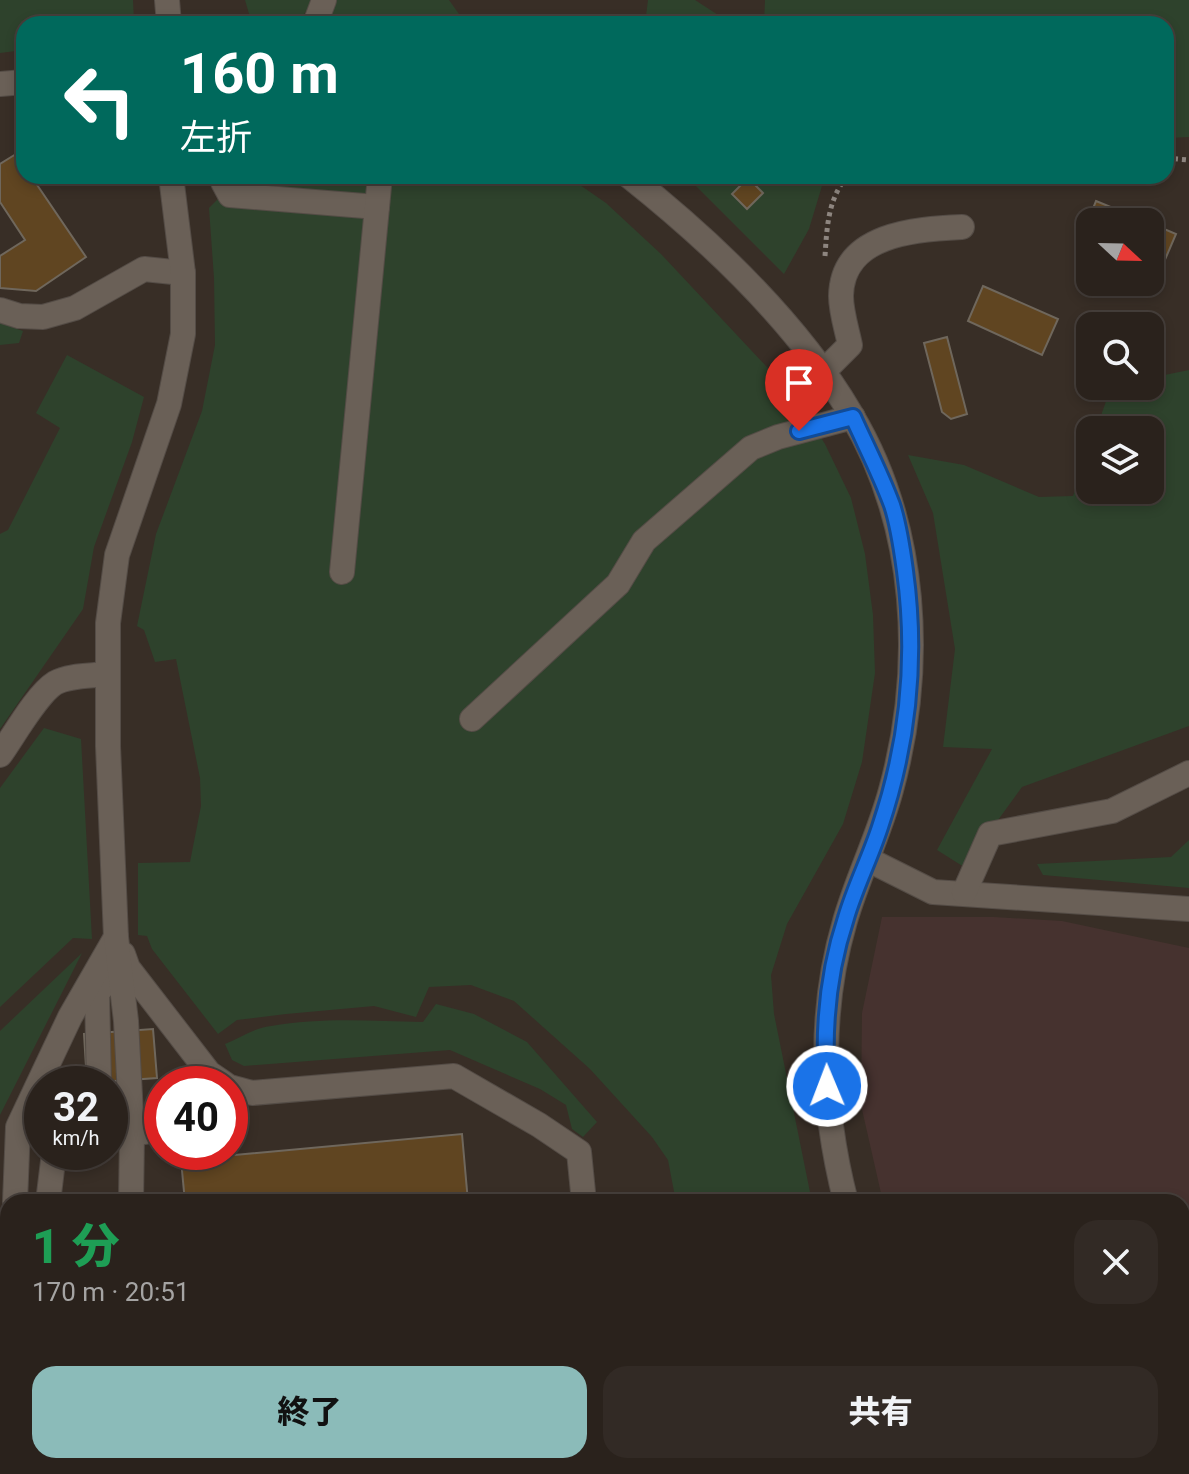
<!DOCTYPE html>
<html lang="ja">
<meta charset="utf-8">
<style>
body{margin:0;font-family:Roboto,"Noto Sans JP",sans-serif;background:#322a25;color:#f1f3f6;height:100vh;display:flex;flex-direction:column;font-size:30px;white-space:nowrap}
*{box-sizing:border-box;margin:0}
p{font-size:26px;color:#a5a4a3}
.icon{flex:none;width:44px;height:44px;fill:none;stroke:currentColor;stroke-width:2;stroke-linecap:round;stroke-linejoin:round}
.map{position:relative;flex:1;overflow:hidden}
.sheet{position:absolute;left:0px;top:1194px;width:1190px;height:280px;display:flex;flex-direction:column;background:#2a221c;border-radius:24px 24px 0 0;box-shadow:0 4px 12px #0003,0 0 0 2px #463f3b}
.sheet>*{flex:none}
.banner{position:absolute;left:16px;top:16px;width:1158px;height:168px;border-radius:24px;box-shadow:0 4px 12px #0003,0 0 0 2px #463f3b;background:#00695c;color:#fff;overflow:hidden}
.needle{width:52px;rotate:112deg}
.tools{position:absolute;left:1076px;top:208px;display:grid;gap:16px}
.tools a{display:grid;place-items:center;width:88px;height:88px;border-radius:16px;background:#2a221c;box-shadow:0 4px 12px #0003,0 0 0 2px #463f3b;font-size:40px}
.speed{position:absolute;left:24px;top:1066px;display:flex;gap:16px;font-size:40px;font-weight:700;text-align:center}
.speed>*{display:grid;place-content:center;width:104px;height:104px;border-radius:50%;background:#2a221c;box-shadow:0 4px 12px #0003,0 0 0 2px #463f3b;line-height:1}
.speed small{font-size:20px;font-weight:400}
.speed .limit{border:12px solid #d22;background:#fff;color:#111}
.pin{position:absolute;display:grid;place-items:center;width:68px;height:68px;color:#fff;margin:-82px -34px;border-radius:50% 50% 50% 0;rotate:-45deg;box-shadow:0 0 8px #0007}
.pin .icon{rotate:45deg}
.me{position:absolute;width:88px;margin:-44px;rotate:359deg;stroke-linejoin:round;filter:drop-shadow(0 0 6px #0008)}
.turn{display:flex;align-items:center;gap:28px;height:168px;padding:0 32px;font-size:36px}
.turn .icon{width:104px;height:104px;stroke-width:2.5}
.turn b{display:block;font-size:56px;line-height:68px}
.round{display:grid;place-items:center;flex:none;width:84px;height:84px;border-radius:24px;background:#322a25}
.headline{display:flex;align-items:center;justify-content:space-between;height:136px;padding:0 32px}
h1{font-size:48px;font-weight:800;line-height:60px;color:#1e9e55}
.cta{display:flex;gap:16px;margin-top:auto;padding:16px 32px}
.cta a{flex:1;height:92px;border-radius:24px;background:#8bbbb9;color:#111;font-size:32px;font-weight:800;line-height:92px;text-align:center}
.cta a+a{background:#322a25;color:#f1f3f6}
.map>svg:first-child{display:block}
</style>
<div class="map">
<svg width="1189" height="1474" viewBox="0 0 1189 1474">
<rect width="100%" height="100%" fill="#382e26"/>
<!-- education -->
<path fill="#46322f" d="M882 917H994L1062 921 1189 948V1474H946L945 1466H1182V1202H883L861 1105 862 1013Z"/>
<!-- green -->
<g fill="#2e422c">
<path d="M0 0H133L134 21 132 24H24V50L0 53Z"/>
<path d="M245 0H314L297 24H252Z"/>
<path d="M331 0H449L466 24H323Z"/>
<path d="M648 0H695L732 24H645Z"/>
<path d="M765 0H1189V137L1166 138V24H764Z"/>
<path d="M241 176H567L606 203 661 254 795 397 825 444 851 498 865 554 873 615 875 673 862 762 843 824 787 924 771 975 774 1014 812 1202H676L668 1160 652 1137 590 1069 514 1001 471 985 429 987 416 1017 374 1006 286 1014 237 1020 218 1034 152 949 147 936 138 935V863L190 862 201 806 200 778 176 659 155 662 144 630 137 626 156 534 202 411 215 345 214 278 209 208Z"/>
<path d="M686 176H825L809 229 784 274Z"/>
<path d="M0 323 23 331 19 343 0 345Z"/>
<path d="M67 355 144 397 132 442 94 547 83 609 0 729V534L8 530 60 428 36 413Z"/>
<path d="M1189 370V726L1022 787 964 867 937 850 992 749 943 747 955 649 933 513 908 455 964 465 1039 497 1073 496 1090 448V490H1150V430H1096L1111 387 1150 386V378Z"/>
<path d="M44 728 81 739 92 939 73 938 0 1007V788Z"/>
<path d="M1189 840V888L1043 875 1037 864 1171 857Z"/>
<path d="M82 953 0 1115V1031Z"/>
<path d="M436 1004 474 1014 527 1042 597 1122 583 1137 572 1129 566 1105 540 1089 450 1050 244 1066 232 1060 225 1044C241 1038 253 1028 271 1026 321 1017 373 1021 423 1022Z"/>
<path d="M658 1466H874L876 1474H659Z"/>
</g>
<!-- building -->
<g fill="#604521" stroke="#6f675c" stroke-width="2">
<path d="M16 154 24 166V176H31L86 257 36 291 0 288V256L25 240 0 202V164Z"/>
<path d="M748 178 763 193 747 209 732 194Z"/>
<path d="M1096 201 1147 222H1090V248L1079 243Z"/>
<path d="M1150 223 1176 234 1158 276 1150 272Z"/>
<path d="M983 286 1058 319 1042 355 968 321Z"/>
<path d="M947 337 967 414 951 419 942 412 924 343Z"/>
<path d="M153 1029 157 1078 87 1083 84 1034Z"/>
<path d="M462 1134 468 1202H185L181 1160Z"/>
<path d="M132 1466H492V1474H133Z"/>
<path d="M492 1466H591L592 1474H492Z"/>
</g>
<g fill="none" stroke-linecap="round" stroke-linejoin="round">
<!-- minor casing -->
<g stroke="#544c46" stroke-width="26">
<g id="minor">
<path d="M167 0 169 24"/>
<path d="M315 24 324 0"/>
<path d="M0 84 24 82"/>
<path d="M225 176 223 182 230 195 377 207"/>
<path d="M629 176C712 242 797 322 851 414 918 526 925 666 891 790 879 835 858 876 845 921 818 1013 822 1109 846 1202"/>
<path d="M0 310 19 316 43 317 75 308 144 269 183 273"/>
<path d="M823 372 850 345C847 330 841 312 841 296 842 234 915 229 962 227"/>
<path d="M342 572 380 176"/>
<path d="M472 719 618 584 644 541 751 448 778 437 853 417"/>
<path d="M0 755C13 737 37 694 55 683 69 675 91 676 106 674"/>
<path d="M869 860 933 892 1189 909"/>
<path d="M964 893 990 834 1112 811 1189 773"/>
<path d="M123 954 128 968 209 1073 225 1084"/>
<path d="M99 1084 97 993 110 978"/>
<path d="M230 1087 252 1093 454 1076 539 1125 579 1152 584 1202"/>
<path d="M110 1138 162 1129"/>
<path d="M15 1202 18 1127 70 1017 116 937"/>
<path d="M48 1202 54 1153"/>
<path d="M131 1202 132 1134 126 1021 116 937 108 746V623L117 555 169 404 183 334V273L171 176"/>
<path d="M31 1466V1474"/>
<path d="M69 1466 70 1474"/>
<path d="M607 1466 608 1474"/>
<path d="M908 1466 910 1474"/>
</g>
</g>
<!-- path -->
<g stroke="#8e8680" stroke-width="5" stroke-dasharray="4 4" stroke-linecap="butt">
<path d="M1166 158 1189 160"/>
<path d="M825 256C827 226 828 200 847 176"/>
</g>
<!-- minor -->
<use href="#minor" stroke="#6a6057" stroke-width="24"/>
</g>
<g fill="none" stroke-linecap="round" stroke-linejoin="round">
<!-- route casing -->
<g stroke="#114b97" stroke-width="20">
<path id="route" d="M799 431 853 417C866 446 881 475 892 505 899 526 902 549 905 571 917 658 908 744 880 827 870 858 855 887 846 918 828 972 823 1030 827 1086"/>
</g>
<!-- route -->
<use href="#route" stroke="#1a73e8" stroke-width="14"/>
</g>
</svg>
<div class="tools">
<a><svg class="needle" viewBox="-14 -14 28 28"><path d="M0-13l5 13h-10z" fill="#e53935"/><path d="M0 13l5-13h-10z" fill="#a5a4a3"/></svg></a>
<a><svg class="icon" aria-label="search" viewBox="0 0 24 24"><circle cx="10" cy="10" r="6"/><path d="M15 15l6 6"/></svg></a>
<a><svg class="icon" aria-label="layers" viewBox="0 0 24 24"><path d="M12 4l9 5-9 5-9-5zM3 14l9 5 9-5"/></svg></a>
</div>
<div class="speed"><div>32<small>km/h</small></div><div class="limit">40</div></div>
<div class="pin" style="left:799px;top:431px;background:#d93025"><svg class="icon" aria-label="arrive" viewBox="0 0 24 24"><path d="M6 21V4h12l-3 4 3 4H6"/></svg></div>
<svg class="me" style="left:827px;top:1086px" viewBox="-20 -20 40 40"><circle r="17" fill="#1a73e8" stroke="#fff" stroke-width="3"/><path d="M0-11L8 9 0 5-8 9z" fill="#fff"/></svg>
<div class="banner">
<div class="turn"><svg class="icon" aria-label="left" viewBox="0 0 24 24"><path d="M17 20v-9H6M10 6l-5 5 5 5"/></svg><div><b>160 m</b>左折</div></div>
</div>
<section class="sheet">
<div class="headline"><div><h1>1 分</h1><p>170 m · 20:51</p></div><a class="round"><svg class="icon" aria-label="close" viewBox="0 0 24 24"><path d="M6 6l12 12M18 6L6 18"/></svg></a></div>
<div class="cta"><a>終了</a><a>共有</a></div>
</section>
</div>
